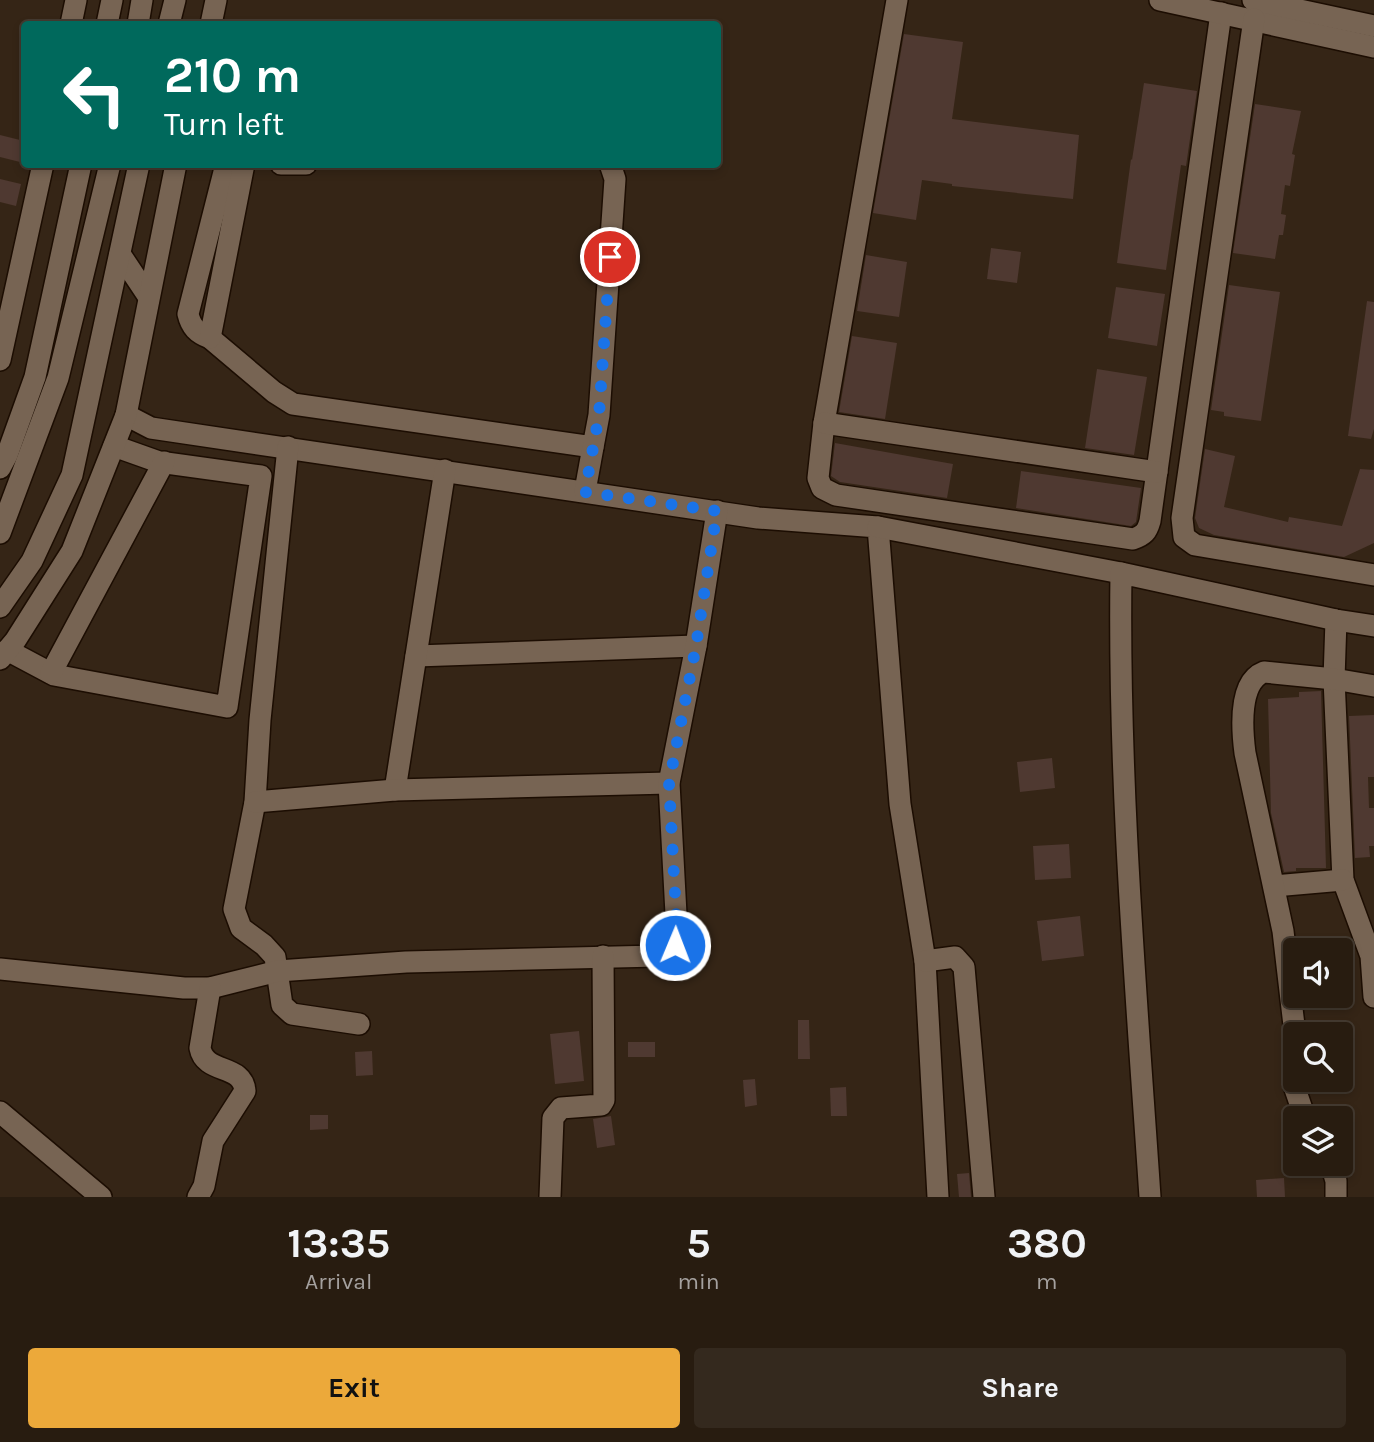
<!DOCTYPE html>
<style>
body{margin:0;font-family:Karla,sans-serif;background:#34291e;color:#f1f3f6;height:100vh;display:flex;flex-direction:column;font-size:26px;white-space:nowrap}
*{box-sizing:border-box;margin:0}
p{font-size:23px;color:#a5a19f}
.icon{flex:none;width:38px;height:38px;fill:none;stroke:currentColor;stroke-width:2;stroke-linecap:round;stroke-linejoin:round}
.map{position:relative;height:1197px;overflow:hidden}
.panel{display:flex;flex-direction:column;background:#281c10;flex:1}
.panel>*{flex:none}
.guide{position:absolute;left:21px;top:21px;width:700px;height:147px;border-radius:7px;box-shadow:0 4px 10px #0003,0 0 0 2px #443a30;background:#00695c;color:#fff;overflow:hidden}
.controls{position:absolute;left:1283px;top:938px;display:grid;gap:14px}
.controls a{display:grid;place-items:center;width:70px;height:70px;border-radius:7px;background:#281c10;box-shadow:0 4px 10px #0003,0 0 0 2px #443a30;font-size:35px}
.pin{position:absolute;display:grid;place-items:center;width:60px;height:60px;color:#fff;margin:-30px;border:4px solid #fff;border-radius:50%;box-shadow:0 2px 7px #0007}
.me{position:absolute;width:77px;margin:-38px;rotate:1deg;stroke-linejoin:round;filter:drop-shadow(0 0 5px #0008)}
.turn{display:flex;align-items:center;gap:24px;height:147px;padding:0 28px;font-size:32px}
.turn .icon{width:91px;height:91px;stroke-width:2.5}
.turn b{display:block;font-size:49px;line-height:60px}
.eta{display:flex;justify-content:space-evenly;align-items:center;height:119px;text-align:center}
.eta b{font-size:42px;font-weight:700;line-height:49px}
.button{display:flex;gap:14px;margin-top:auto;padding:14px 28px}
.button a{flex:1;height:80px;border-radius:7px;background:#eca93a;color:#111;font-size:28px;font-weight:700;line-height:80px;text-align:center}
.button a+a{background:#34291e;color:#f1f3f6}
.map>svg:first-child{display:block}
</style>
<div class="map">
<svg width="1374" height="1197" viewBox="0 0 1374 1197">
<rect width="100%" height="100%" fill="#352516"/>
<!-- building -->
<g fill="#4f3931">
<path d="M904 34 963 42 952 119 1079 135 1073 199 952 186V184L922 180 916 220 873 213Z"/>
<path d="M1144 83 1197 91 1186 166 1181 165 1166 270 1117 263 1131 159 1132 160Z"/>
<path d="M1255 104 1301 111 1292 154 1295 155 1290 186 1285 185 1281 214 1286 215 1283 235H1279L1275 259 1233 253Z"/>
<path d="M0 135 24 141V163L0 157Z"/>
<path d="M0 179 21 184 16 206 0 202Z"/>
<path d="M991 248 1021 252 1017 283 987 279Z"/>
<path d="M866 255 907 262 899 317 857 311Z"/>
<path d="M1229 285 1280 292 1261 421 1224 416V412L1211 410Z"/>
<path d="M1116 287 1165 294 1157 346 1108 338Z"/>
<path d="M1367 301 1374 302V429L1371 439 1348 436Z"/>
<path d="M852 336 897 343 885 419 839 412Z"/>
<path d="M1097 369 1147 377 1134 455 1085 448Z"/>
<path d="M835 443 953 464 947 498 840 482 831 476Z"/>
<path d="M1205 449 1235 456 1224 507 1288 522 1289 517 1342 526 1360 469 1374 470V543L1344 557 1214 535 1199 528 1195 518Z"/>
<path d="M1021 471 1141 488 1136 522 1131 526 1016 508Z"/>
<path d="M1321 691 1326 868H1296V871L1284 872 1271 813 1268 699 1299 697V692Z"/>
<path d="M1374 715V777H1368L1369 808H1374V846H1369L1370 857 1355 858 1349 716Z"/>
<path d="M1052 758 1055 788 1020 792 1017 762Z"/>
<path d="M1069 844 1071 878 1035 880 1033 846Z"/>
<path d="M1080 916 1084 956 1042 961 1037 921Z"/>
<path d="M798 1020H809L810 1059H798Z"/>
<path d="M579 1031 584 1081 555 1084 550 1034Z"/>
<rect x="628" y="1042" width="27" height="15"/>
<path d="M372 1051 373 1075 356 1076 355 1052Z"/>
<path d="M755 1079 757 1105 745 1107 743 1080Z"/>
<path d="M846 1087 847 1116H831L830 1088Z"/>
<path d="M310 1115H328V1129L310 1130Z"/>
<path d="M611 1116 615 1145 597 1148 593 1119Z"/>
<path d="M969 1173 971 1197H959L957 1174Z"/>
<path d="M1284 1178 1285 1197H1257L1256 1180Z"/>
</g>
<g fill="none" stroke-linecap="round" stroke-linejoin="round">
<!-- minor casing -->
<g stroke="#1c0d02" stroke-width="24">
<g id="minor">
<path d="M897 0 824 423 818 478 822 488 836 495 1133 539C1144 535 1147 532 1150 521L1221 13"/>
<path d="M1160 0 1374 47"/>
<path d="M1253 0 1374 26"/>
<path d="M1254 19 1182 518 1184 537 1195 545 1374 575"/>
<path d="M71 24 76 0"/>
<path d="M107 24 112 0"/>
<path d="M138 24 142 0"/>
<path d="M169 24 175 0"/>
<path d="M211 24 216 0"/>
<path d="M226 164 188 314C191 327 197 333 210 338L274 392 293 404 593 447 599 415 615 179 610 164"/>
<path d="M281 164H306"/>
<path d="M120 254 148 296"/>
<path d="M210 338 244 164"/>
<path d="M0 360 43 164"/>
<path d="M126 415 151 428 758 518 878 527 900 804 925 961 938 1197"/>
<path d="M824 423 1157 472"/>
<path d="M288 447 260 720 255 802 234 909 241 928 264 945 275 957 282 1005 292 1014 359 1024"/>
<path d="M0 468 7 455 35 377 81 164"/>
<path d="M585 491 593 447"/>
<path d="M878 527 1121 573"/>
<path d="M0 533 58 378 110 164"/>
<path d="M0 607 32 561 72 475 139 164"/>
<path d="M1336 620 1334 679 1343 880 1371 956 1374 997"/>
<path d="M7 650 54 675 227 707 261 476 159 462 114 446"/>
<path d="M416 656 696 646"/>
<path d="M0 659 15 641 72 551 126 415 176 164"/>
<path d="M51 673 164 462"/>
<path d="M395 790 445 470"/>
<path d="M255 802 395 790 669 783"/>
<path d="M1274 886 1343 880"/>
<path d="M925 961 955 957 964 967 984 1197"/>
<path d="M0 969 184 988H210L278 971 406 962 658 956C671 951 675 946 677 933L669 783 696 646 717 511"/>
<path d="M1295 1034 1283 931 1245 753C1242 730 1238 682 1264 672L1334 679 1374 686"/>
<path d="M1295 1036 1293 1083 1305 1118"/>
<path d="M0 1112 101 1197"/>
<path d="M1331 1164 1336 1181V1197"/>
<path d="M198 1197 204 1186 213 1141 245 1091C243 1063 205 1075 200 1048L210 988"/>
<path d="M550 1197 553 1118 561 1108 601 1105 604 1100 603 956"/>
<path d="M1150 1197C1136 990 1118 780 1121 573L1336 620 1374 626"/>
</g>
</g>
<!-- minor -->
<use href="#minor" stroke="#776453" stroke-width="21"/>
</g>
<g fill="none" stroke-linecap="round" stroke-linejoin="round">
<!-- route -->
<path stroke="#1a73e8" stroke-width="12" stroke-dasharray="0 21.6" d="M610 257 599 415 585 492 717 511 696 646 669 783 677 933 675 945"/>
</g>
</svg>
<div class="controls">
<a><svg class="icon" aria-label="sound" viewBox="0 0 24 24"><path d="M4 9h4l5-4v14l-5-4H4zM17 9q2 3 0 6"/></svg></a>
<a><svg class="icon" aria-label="search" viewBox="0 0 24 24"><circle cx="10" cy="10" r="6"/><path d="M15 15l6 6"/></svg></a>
<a><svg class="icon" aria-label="layers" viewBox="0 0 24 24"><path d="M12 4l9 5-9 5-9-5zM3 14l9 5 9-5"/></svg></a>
</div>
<div class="pin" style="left:610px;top:257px;background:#d93025"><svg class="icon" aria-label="arrive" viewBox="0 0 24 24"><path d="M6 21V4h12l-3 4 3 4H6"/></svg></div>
<svg class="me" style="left:675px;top:945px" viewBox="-20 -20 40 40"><circle r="17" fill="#1a73e8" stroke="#fff" stroke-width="3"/><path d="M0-11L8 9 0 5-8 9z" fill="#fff"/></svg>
<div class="guide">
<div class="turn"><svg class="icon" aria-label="left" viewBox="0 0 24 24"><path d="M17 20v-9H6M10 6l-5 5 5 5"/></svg><div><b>210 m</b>Turn left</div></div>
</div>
</div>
<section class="panel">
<div class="eta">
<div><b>13:35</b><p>Arrival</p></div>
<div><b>5</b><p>min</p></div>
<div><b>380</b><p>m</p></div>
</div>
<div class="button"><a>Exit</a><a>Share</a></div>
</section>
